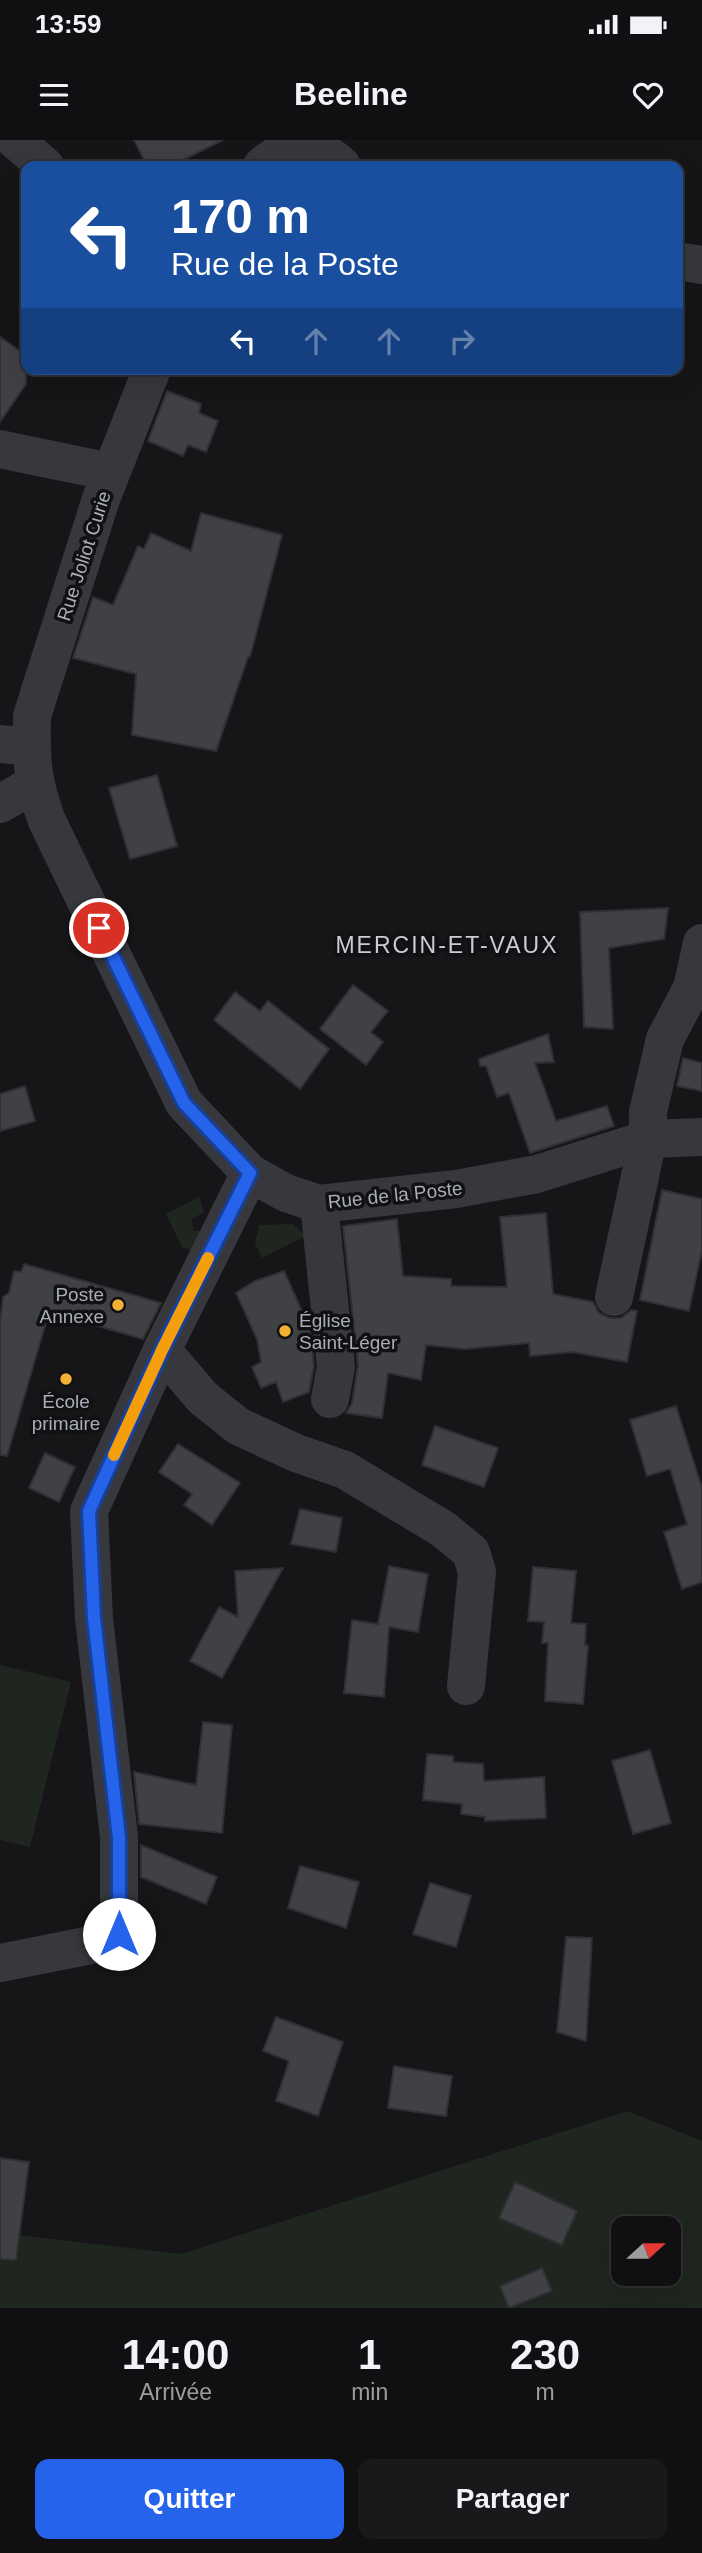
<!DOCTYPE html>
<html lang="fr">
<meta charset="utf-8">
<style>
body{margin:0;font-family:Helvetica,sans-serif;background:#19191b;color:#f1f3f6;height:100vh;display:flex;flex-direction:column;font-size:26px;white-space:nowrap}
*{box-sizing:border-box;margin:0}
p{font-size:23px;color:#9c9d9f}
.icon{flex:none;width:38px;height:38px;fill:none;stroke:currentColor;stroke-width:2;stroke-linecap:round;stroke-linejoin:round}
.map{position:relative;height:2168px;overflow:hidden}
.side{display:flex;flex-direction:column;background:#101012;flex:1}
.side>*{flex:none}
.top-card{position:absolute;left:21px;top:21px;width:662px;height:214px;border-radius:14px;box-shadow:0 7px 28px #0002,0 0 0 2px #303032;background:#1a4fa0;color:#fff;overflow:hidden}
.needle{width:46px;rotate:69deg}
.fabs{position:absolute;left:611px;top:2076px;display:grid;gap:14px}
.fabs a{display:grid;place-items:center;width:70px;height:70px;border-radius:14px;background:#101012;box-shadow:0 7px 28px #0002,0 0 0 2px #303032;font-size:35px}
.pin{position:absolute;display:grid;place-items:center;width:60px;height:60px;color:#fff;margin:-30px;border:4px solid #fff;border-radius:50%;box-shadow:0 2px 7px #0007}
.me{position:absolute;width:77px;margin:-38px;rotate:0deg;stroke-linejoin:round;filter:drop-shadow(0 0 5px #0008)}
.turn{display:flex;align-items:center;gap:24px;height:147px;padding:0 35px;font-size:32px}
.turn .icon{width:91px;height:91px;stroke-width:2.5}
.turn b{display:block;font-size:49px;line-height:60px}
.lanes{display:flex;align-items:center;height:66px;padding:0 35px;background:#0003;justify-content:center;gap:35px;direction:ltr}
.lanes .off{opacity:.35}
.eta{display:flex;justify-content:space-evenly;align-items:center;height:119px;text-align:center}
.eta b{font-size:42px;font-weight:700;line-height:49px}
.primary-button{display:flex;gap:14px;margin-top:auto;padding:14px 35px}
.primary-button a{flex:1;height:80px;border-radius:14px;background:#2563eb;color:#fff;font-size:28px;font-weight:700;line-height:80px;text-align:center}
.primary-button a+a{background:#19191b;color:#f1f3f6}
.status{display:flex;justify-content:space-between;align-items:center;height:49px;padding:0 35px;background:#101012;direction:ltr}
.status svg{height:19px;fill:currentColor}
header{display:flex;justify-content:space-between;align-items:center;height:91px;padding:0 35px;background:#101012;font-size:32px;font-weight:700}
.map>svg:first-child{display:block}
</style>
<div class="status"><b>13:59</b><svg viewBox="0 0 49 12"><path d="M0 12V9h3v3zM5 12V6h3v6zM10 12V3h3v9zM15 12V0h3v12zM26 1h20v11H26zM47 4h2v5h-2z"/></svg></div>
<header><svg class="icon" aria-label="menu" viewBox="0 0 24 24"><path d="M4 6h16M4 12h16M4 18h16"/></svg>Beeline<svg class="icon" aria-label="heart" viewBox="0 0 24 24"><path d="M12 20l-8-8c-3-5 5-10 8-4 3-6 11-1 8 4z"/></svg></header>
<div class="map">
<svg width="702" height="2168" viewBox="0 0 702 2168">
<rect width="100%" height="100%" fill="#161618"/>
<!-- green -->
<g fill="#1e261f" fill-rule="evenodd">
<path d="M199 1057 204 1072 191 1080 194 1091H207L199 1114 182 1107 166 1074Z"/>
<path d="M293 1084 306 1096 262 1118 255 1103 259 1085Z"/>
<path d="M0 1525 71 1542 30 1707 0 1700Z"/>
<path d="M627 1971 702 2001V2168H0V2093L181 2114ZM623 2088H668V2133H623Z"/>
</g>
<!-- building -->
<g fill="#404145" stroke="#303034" stroke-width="2">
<path d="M134 0H223L171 26H147Z"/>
<path d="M0 197 26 215V244L0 282Z"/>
<path d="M167 251 201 264 199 273 218 281 206 312 188 305 183 316 148 301Z"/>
<path d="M201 373 282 395 250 517H248L216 611 132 595 136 534 73 518 93 457 113 465 138 406 144 409 151 393 191 411Z"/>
<path d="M157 635 177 706 130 719 109 648Z"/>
<path d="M668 768 664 799 609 808 613 889 584 887 580 772Z"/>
<path d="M353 845 388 871 371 892 383 902 366 925 320 889Z"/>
<path d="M235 852 260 871 268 861 329 909 300 949 214 880Z"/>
<path d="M548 894 554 922 535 923 556 981 607 966 614 986 530 1013 509 953 497 957 486 926H480L479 919Z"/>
<path d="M683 918 702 923V951L677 946Z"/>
<path d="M25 946 35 981 0 991V954Z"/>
<path d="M662 1050 702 1059V1110L689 1171 640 1160Z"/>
<path d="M546 1073 553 1154 593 1162 599 1173 610 1178H621L631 1170 637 1171 627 1222 572 1212 530 1216 529 1203 465 1209 426 1205 421 1240 388 1233 382 1278 346 1273 352 1263 358 1225 343 1086 397 1079 403 1136 451 1139V1146L507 1147 500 1077Z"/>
<path d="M24 1124 161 1163 143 1199 49 1172 7 1316 0 1315V1182L3 1157 9 1153 14 1131 21 1132Z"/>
<path d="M284 1131 310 1189 314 1226 309 1252 283 1262 276 1242 261 1248 252 1227 261 1222 257 1199 236 1153 255 1141Z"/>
<path d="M676 1266 702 1348V1442L682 1449 664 1392 687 1384 670 1329 647 1336 630 1280Z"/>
<path d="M435 1286 498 1308 484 1347 422 1325Z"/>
<path d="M178 1304 240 1343 212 1385 184 1365 192 1354 159 1332Z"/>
<path d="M45 1313 75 1327 59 1362 29 1348Z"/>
<path d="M300 1369 342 1378 336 1412 291 1404Z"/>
<path d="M389 1426 428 1434 418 1492 389 1487 384 1557 344 1553 352 1480 378 1484Z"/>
<path d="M533 1427 576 1431 571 1483 586 1484 585 1505 588 1506 583 1564 545 1561 548 1503H542L544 1482 528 1481Z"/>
<path d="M283 1428 222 1538 190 1521 219 1467 238 1477 235 1431Z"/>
<path d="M203 1582 232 1585 222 1693 139 1684 134 1632 196 1645Z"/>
<path d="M650 1610 671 1683 633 1694 612 1621Z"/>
<path d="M427 1614 453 1616V1622L483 1624 484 1641 544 1637 546 1678 485 1681V1677L461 1674 462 1664 423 1660Z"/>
<path d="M141 1705 217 1737 206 1764 141 1737Z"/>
<path d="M300 1726 359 1742 346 1788 288 1768Z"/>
<path d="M430 1743 471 1756 456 1807 413 1794Z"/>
<path d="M566 1797 592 1798 586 1901 557 1892Z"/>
<path d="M276 1877 343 1902 318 1976 276 1961 289 1921 263 1911Z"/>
<path d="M394 1926 452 1936 446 1976 388 1968Z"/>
<path d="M0 2018 29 2022 16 2120 0 2119Z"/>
<path d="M515 2042 577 2071 562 2105 499 2078Z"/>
<path d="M542 2128 552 2151 509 2168 500 2146Z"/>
</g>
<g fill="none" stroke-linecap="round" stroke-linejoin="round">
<!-- minor -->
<g stroke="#37383d" stroke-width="38">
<path d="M15 0 45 26"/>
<path d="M262 26C286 4 319 2 342 26"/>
<path d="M677 121 702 125"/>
<path d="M152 229 101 359 32 576C31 620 32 640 47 681L184 963 250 1033 286 1053 319 1064 456 1049 537 1034 648 999 702 997"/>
<path d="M0 309 111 332"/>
<path d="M0 604 31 607"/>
<path d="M0 664 34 644"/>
<path d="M319 1064 336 1227 330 1259"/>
<path d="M614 1157 648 999V972L665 899 692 848 702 803"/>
<path d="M162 1210 203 1258 238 1286 296 1313 345 1330 443 1389 471 1412 477 1432 466 1546"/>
<path d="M0 1823 96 1804 119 1794V1697L94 1478 89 1371 162 1210 250 1033"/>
</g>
</g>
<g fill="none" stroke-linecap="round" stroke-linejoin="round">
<!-- route casing -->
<g stroke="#184099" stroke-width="18">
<path id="route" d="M99 788 184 963 250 1033 162 1210 89 1371 94 1478 119 1698V1794"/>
</g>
<!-- route -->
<use href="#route" stroke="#2563eb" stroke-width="12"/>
<!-- slow -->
<path stroke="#f59e0b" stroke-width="12" d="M114 1315 162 1210 208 1118"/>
</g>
<!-- markers -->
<g fill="#f2b134" stroke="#111113" stroke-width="2.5">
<circle cx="118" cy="1165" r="7"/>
<circle cx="285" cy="1191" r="7"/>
<circle cx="66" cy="1239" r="7"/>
</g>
<g text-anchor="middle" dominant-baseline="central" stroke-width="7" stroke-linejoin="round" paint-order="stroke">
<!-- street labels -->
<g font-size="19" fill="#a8adb8" stroke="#111113">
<text transform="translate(84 416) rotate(-72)">Rue Joliot Curie</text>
<text transform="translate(395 1055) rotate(-6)">Rue de la Poste</text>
</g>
<!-- poi labels -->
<g font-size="19" fill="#a8adb8" stroke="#111113" text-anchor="end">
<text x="104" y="1154">Poste<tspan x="104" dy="22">Annexe</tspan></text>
<text x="299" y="1180" text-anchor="start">Église<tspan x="299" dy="22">Saint-Léger</tspan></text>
<text x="66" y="1261" text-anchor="middle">École<tspan x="66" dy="22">primaire</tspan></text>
</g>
<!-- quarter labels -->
<g font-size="23" letter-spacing="2" fill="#c9ccd4" stroke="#111113">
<text x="447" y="805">MERCIN-ET-VAUX</text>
</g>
</g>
</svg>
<div class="fabs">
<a><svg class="needle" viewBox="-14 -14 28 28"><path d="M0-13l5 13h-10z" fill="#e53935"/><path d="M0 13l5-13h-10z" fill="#9c9d9f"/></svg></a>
</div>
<div class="pin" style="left:99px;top:788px;background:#d93025"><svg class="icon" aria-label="arrive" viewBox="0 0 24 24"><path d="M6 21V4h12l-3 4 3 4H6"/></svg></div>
<svg class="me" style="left:119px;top:1794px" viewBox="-20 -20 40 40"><circle r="19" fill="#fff"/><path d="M0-13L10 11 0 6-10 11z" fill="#2563eb"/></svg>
<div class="top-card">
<div class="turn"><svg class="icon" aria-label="left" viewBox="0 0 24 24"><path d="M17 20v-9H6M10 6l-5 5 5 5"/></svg><div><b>170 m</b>Rue de la Poste</div></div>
<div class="lanes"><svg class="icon" aria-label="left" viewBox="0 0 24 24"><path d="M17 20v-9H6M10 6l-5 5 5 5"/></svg><svg class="icon off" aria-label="ahead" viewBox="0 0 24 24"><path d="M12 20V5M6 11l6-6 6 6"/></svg><svg class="icon off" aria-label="ahead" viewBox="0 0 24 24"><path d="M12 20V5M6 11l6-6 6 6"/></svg><svg class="icon off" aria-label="right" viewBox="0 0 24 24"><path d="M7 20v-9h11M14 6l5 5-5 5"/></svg></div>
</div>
</div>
<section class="side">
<div class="eta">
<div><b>14:00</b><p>Arrivée</p></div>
<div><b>1</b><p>min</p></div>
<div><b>230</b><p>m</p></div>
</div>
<div class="primary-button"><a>Quitter</a><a>Partager</a></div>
</section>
